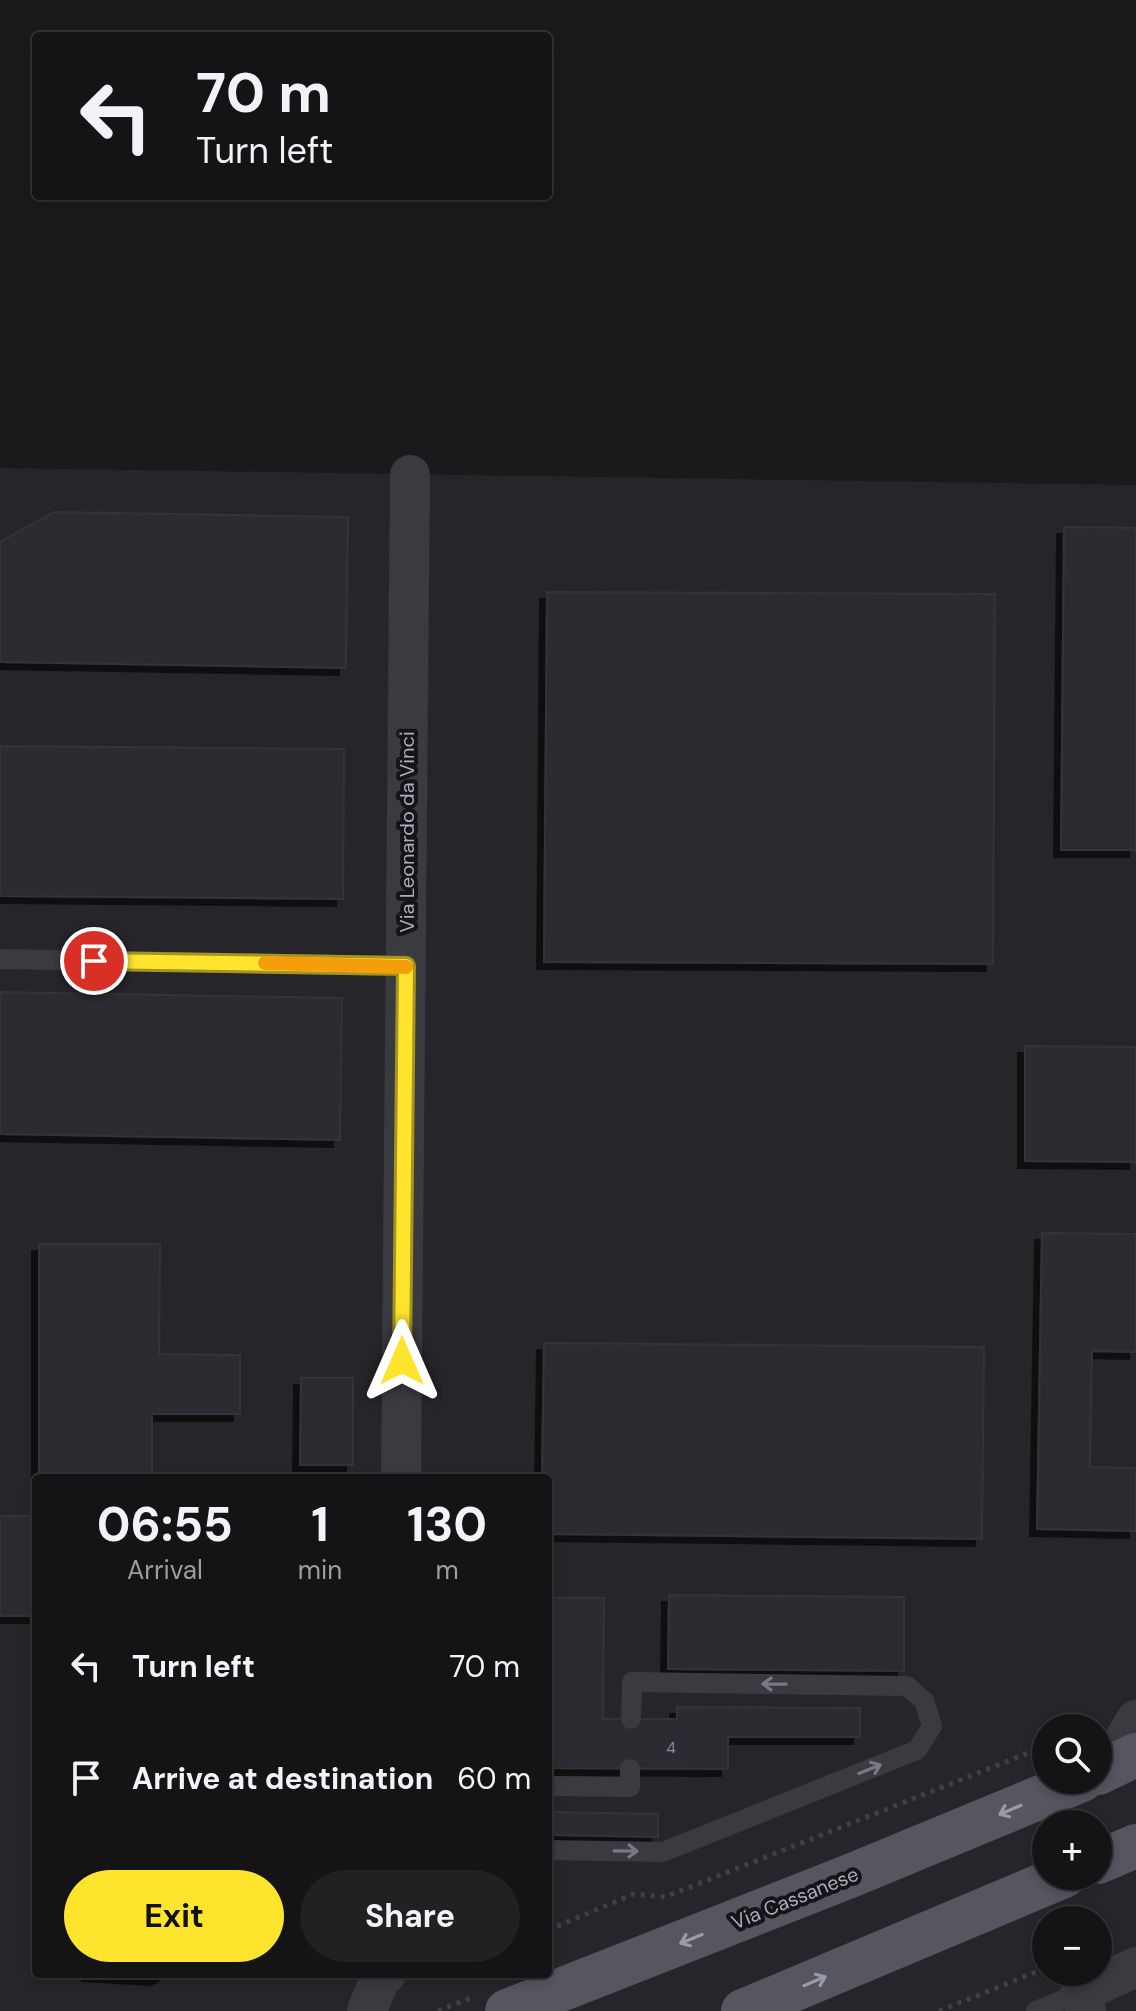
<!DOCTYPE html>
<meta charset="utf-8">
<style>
body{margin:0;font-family:"DM Sans",sans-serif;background:#212022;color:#f1f3f6;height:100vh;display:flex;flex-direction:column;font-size:30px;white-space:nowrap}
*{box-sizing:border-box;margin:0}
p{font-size:26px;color:#9d9ea0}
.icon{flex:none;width:44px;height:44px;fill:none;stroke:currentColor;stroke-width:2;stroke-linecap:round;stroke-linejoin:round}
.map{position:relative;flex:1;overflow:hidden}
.details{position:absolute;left:32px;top:1474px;width:520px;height:504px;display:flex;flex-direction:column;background:#141315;border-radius:8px;box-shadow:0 4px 12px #0003,0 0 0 2px #333234}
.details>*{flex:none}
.guide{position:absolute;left:32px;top:32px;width:520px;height:168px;border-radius:8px;box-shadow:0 4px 12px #0003,0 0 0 2px #333234;background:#141315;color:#f1f3f6;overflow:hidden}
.controls{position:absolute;left:1032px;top:1714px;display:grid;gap:16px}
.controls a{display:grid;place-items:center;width:80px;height:80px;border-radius:50%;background:#141315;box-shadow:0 4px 12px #0003,0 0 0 2px #333234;font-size:40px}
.pin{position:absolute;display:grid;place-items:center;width:68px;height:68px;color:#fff;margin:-34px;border:4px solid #fff;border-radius:50%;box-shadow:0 2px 8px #0007}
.me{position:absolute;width:88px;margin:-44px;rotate:0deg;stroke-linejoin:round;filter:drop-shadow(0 0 6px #0008)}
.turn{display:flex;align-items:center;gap:28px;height:168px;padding:0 32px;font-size:36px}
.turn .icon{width:104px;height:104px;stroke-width:2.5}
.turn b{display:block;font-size:56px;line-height:68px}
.eta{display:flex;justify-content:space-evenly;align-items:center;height:136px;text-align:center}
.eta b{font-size:48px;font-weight:700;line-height:56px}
.primary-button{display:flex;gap:16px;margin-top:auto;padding:16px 32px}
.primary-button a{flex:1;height:92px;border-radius:48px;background:#ffe42e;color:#111;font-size:32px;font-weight:700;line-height:92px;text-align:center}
.primary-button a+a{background:#212022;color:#f1f3f6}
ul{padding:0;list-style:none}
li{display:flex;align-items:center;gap:24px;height:112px;padding:0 32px}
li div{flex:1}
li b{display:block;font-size:30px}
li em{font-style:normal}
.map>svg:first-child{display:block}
</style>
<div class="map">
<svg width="1136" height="2011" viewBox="0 0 1136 2011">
<defs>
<filter id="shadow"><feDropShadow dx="-7" dy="7" stdDeviation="0" flood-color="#0009"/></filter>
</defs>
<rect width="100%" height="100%" fill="#1a191c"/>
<!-- built -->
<path fill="#262529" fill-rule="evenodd" d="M0 468 1136 485V2011H0ZM36 1478H548V1974H36ZM1046 1728H1098V1780H1046ZM1046 1824H1098V1876H1046ZM1046 1920H1098V1972H1046Z"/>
<!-- building -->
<g fill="#2d2c30" stroke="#343338" stroke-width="2" filter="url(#shadow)">
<path d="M54 512 348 517 346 668 0 662V542Z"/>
<path d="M1064 527 1136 528V850H1061Z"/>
<path d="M547 592 995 594 993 964 544 962Z"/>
<path d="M0 746 344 749 343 899 0 896Z"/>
<path d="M0 992 342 998 340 1140 0 1134Z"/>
<path d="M1025 1046 1136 1047V1162L1025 1161Z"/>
<path d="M1042 1233 1136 1234V1352L1092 1351 1090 1467 1136 1468V1531L1037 1529Z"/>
<path d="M39 1244H160L159 1354 240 1355V1414H152V1478H39Z"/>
<path d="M544 1343 984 1347 982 1539 548 1534V1478H542Z"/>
<path d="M301 1378H353V1465H300Z"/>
<rect x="0" y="1516" width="36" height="100"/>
<path d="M669 1595 904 1597V1671L668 1669Z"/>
<path d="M548 1598H604L603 1719H677V1707L860 1708V1737H728V1769L548 1768Z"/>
<path d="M548 1812 658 1814V1837L548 1835Z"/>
<path d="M88 1974H166L158 1978Z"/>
</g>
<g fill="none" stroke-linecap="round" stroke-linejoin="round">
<!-- path -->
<g stroke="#404048" stroke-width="5" stroke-dasharray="4 6" stroke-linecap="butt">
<path d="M548 1930 634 1894 665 1897 1046 1746"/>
<path d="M438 2011 470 1998"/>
<path d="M939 2011 1046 1968"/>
</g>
<!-- service -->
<g stroke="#3a3a41" stroke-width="20">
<path d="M0 959 406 966"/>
<path d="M548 1786 630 1787V1769"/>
<path d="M548 1850 663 1852 917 1750 932 1726 924 1701 907 1686 632 1682 631 1719"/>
<path d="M1036 2011 1080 1993"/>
</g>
<!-- minor -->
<g stroke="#3a3a41" stroke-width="40">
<path d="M401 1478 410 475"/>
<path d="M1107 1769 1136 1720"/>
<path d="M367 2011 381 1976 386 1974"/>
<path d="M1086 2011 1080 1993 1136 1967"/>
</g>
<!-- primary -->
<g stroke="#565660" stroke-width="44">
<path d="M1098 1773 1136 1755"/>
<path d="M1098 1862 1136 1846"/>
<path d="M507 2011 850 1876 1082 1780"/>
<path d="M743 2011 1064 1876"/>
</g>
</g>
<!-- one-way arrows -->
<defs><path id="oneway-shaft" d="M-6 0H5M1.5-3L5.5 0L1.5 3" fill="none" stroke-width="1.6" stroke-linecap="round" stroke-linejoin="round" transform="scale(2)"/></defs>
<g stroke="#787985">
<use href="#oneway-shaft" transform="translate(774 1684) rotate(-179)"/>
<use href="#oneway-shaft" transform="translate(870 1769) rotate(-22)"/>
<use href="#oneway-shaft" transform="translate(626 1851) rotate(1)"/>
</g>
<g stroke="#9a9baa">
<use href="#oneway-shaft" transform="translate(1010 1810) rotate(157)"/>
<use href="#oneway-shaft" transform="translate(691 1939) rotate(158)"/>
<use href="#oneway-shaft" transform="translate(815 1981) rotate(-23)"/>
</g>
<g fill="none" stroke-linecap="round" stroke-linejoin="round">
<!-- route casing -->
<g stroke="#a6941e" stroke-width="20">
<path id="route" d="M94 961 406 966 402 1361"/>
</g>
<!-- route -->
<use href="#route" stroke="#ffe42e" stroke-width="14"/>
<!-- slow -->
<path stroke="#f59e0b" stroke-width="14" d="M265 963 406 967"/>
</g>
<g text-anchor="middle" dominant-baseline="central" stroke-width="8" stroke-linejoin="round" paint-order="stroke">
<!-- number labels -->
<g font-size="16" fill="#8b8b98">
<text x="671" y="1747">4</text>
</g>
<!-- street labels -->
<g font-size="20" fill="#abacbc" stroke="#151417">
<text transform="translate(407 832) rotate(-90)">Via Leonardo da Vinci</text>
<text transform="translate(795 1898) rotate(-22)">Via Cassanese</text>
</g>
</g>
</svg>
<div class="controls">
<a><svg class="icon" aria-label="search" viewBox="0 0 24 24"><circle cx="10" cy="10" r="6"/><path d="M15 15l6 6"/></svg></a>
<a>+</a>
<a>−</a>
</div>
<div class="pin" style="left:94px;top:961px;background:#d93025"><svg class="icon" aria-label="arrive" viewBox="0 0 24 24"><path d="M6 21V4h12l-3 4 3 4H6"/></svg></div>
<svg class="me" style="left:402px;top:1361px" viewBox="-20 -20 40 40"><path d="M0-17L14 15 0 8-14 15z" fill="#ffe42e" stroke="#fff" stroke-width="4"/></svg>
<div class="guide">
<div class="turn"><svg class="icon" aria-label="left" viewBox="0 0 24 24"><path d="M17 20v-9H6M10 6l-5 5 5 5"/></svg><div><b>70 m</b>Turn left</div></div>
</div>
<section class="details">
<div class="eta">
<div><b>06:55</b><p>Arrival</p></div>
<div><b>1</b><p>min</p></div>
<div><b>130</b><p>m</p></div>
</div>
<ul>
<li><svg class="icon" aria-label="left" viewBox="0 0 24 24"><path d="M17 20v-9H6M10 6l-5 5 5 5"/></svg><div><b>Turn left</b></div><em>70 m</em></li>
<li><svg class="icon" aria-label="arrive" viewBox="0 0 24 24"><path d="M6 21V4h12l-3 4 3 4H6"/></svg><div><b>Arrive at destination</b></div><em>60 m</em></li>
</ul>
<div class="primary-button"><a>Exit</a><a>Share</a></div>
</section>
</div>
